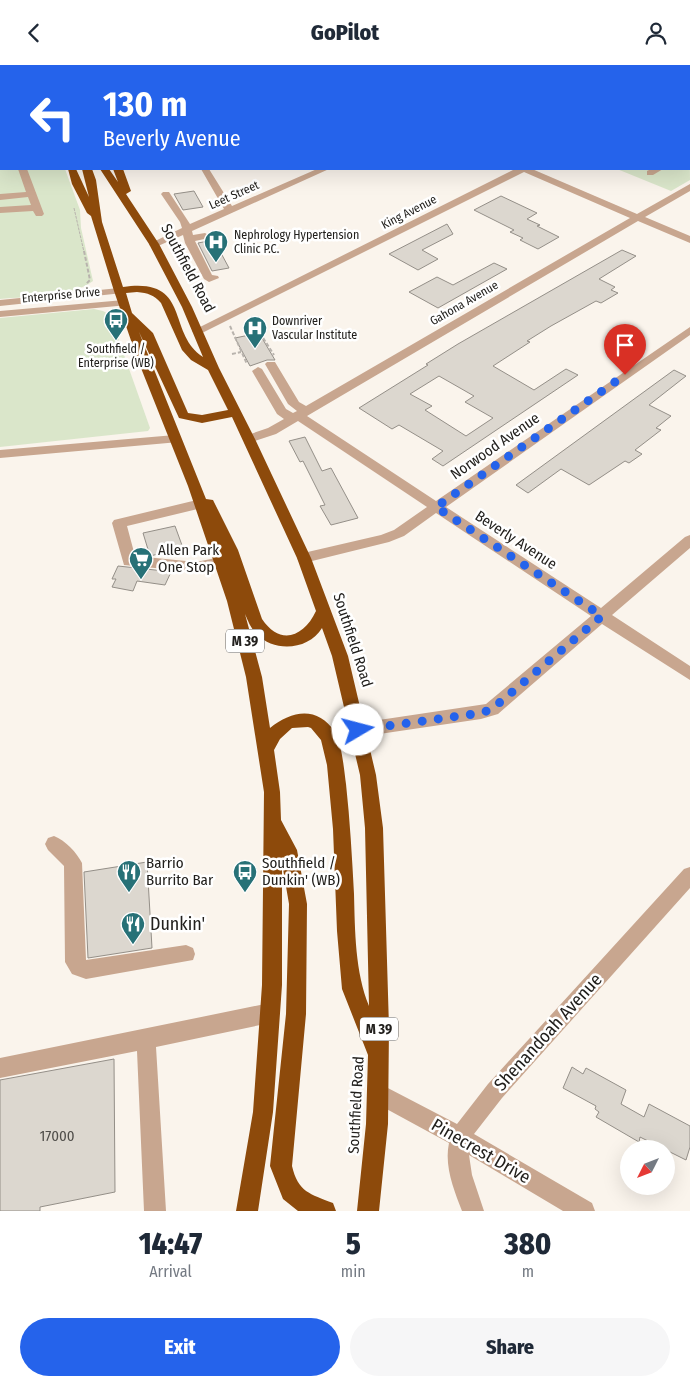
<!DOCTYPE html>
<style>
body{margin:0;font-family:"Fira Sans Condensed",sans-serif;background:#f6f6f7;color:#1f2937;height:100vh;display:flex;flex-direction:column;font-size:19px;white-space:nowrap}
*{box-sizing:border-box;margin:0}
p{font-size:16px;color:#747a83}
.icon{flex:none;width:28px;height:28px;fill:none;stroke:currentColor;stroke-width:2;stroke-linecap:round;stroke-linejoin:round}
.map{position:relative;height:1146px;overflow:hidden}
.drawer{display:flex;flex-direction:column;background:#fff;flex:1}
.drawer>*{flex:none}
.top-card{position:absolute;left:0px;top:0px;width:690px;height:105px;box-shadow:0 5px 20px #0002;background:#2563eb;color:#fff;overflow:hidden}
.needle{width:32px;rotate:228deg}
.tools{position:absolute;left:620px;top:1075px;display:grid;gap:10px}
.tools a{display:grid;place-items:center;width:55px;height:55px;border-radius:50%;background:#fff;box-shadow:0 5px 20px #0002;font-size:25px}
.pin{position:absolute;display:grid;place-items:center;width:42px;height:42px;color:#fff;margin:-51px -21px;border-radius:50% 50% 50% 0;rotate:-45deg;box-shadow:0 0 5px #0007}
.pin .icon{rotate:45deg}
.me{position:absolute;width:55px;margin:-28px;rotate:82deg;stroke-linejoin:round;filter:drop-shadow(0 0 4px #0008)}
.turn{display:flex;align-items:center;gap:18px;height:105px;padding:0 20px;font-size:22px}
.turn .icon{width:65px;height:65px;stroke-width:2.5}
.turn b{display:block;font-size:35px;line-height:42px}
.eta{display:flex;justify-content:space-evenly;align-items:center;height:85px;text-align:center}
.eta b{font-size:30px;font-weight:800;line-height:35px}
.primary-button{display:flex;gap:10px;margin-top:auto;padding:10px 20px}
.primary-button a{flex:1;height:58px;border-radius:30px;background:#2563eb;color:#fff;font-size:20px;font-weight:800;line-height:58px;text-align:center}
.primary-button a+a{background:#f6f6f7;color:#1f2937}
header{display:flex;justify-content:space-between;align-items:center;height:65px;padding:0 20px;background:#fff;font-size:22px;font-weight:800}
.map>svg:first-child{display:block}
</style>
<header><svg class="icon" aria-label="back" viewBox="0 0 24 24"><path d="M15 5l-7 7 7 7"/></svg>GoPilot<svg class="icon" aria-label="person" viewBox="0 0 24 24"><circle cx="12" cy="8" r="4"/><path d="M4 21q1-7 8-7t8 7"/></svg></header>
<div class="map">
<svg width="690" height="1146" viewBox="0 0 690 1146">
<rect width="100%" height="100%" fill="#faf4ec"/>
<!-- green -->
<g fill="#dae6ca">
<path d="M689 31 690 115 671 126 617 104H689Z"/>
<path d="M0 81 1 104H65L80 145 81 163 93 216C70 233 29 231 0 234Z"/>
<path d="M94 244 103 246 110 250 150 363 148 366 0 382V253Z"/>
</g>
<!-- building -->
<g fill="#dcd7cf" stroke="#948f88" fill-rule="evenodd">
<path d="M194 126 203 142 183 145 174 129Z"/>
<path d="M501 131 537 148 527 154 540 160 537 161 559 172 538 184 520 175 523 173 510 167 514 165 474 145Z"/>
<path d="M447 159 453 169 422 185 438 194 418 205 389 189Z"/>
<path d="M214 175 229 203 212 206 198 178Z"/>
<path d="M622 185 636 191 599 214 615 222 611 225 618 228 601 238 596 236 551 261 527 276 530 277 493 301 534 325 566 304 578 310 443 401 432 394 443 386 399 360 392 364 359 343 428 300 426 299 458 279ZM439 311 474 331 465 337 493 353 466 371 425 345 432 341 410 329Z"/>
<path d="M494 198 507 204 438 243 409 227 437 212 453 220Z"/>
<path d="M259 268 275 295H267L250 301 235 273Z"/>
<path d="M674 305 686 311 649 340 671 351 656 363 661 365 635 385 642 389 629 398 625 396 589 420 561 404 528 428 516 420Z"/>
<path d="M305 372 322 406 331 403 358 453 331 460 320 441 325 440 303 396 300 397 289 376Z"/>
<path d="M175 461 183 483 150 491 143 468Z"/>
<path d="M118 501 155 505 171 507 165 520 137 516 133 526 112 522 116 514H112Z"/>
<path d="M147 797 152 883 88 893 84 807Z"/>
<path d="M114 994 115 1127 40 1142V1146H0V1015Z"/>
<path d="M572 1002 583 1009 586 1003 626 1025 621 1039 644 1052 649 1039 690 1061V1082L686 1095 640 1072 639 1077 596 1052 599 1047 595 1044 596 1041 563 1023Z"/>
</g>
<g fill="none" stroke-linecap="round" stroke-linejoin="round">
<!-- path-far1 -->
<path stroke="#b8b3ad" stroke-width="1" stroke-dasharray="3 1" stroke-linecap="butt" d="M74 143 84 187"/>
<!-- path -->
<g stroke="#b8b3ad" stroke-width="2" stroke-dasharray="4 2" stroke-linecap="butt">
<path d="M84 186 90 215 86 219"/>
<path d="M230 261 247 299"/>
<path d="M260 268 274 290"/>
<path d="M232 289 241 287"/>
</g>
<!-- minor -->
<g fill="#c8a68f" fill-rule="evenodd">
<path d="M2 0H10L11 1H3Z"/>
<path d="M112 0H128L129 1H111Z"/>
<path d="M137 0H145L146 1H138Z"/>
<rect x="164" y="0" width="8" height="1"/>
<path d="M375 0H384L385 1H376Z"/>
<path d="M494 0H502L503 1H495Z"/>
<rect x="0" y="18" width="1" height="4"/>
<rect x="0" y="96" width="1" height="6"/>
<path d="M689 96 690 97V103L689 102Z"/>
<path d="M18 104H27L44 149 42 151H36L33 146 0 148V142L31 140 28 132 0 135V129L26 127Z"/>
<path d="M201 104H209L232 141 317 104H329L192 166 193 170 205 168 210 171 209 173 195 176 212 210 218 211 219 213 209 217 204 214 185 178 183 170 158 181H150L149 179 182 163 180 157 161 129 163 127H169L190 159 224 144Z"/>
<path d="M515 104H532L637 149 690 119V126L645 152 690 171V178L638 156 307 351 436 436 690 262V270L446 442 601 543 685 472 690 470V483L612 550 690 601V615L602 559 498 649 481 654 359 672 353 670 351 665 353 660 359 658 486 639 591 551 436 448 404 471 389 477 304 498 299 497 297 493 299 489 381 470 394 465 427 442 298 356 276 369 249 378 245 377 243 374 245 371 268 363 284 354 277 349 252 306 258 302 262 304 286 344 293 348 297 346 288 339 265 299 267 297H275L299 337 306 341 630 153 524 107 202 268H194L192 266Z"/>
<path d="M651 104H663L653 110H647V106Z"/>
<path d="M119 223 123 224 124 226 123 228 0 241V235Z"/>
<path d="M124 235 129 238 128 240 0 252V246Z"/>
<path d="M175 370 181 374 179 377 0 393V385Z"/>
<path d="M201 434 206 436 208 439 206 442 127 461 135 491 196 497 221 492 226 493 228 497 226 501 196 507 124 500 112 458 114 455Z"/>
<path d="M54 771C65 775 77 788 82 798L86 895 186 880 193 883 195 889 193 895 86 914 72 909 65 897 64 801 48 785 45 779 48 773Z"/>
<path d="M690 802V823L502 1033 474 1069 592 1138 595 1146H563L469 1090 472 1110 484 1146H462C454 1125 444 1101 449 1078L370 1035 367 1028 370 1021 377 1018 384 1021 457 1059 488 1019 684 804Z"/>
<path d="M270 938 277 941 280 948 277 955 270 958 156 982 166 1146H144L137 986 0 1013V993Z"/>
</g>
<!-- major -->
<path stroke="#9d6337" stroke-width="15" d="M257 1 266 0"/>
<!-- highway -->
<g fill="#8d4a0b" fill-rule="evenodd">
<path d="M38 0H46L47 1H39Z"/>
<rect x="65" y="0" width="8" height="1"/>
<path d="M68 104H76L89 132 82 104H92L96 115 102 157 123 222C192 212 166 268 203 292L182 242 149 179 100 104H109L118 117 113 104H123L131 126 126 129 159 179 192 242 219 303 255 374 311 493 348 591 376 710 383 763 389 962 388 1059 379 1146H357L366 1059 368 990 342 924 337 866 333 764 327 700 321 675 311 663 308 662 292 663 280 674 274 685 280 727 281 755 297 785 307 839 306 949 292 1101C298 1127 310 1129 333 1138L336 1146H298L283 1134 270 1101 286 949 289 839 282 798V920L273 1047 258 1146H236L253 1047 262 920 264 727 246 612 227 536 188 421 137 293 114 226 91 151 87 148 72 119ZM137 227C148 228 154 230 161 238L182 285 191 295 208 305 228 345 202 350 188 348 153 268 132 248 126 228ZM139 267 179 353 202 358 232 352 297 493 316 546C304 572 280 581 262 554L238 485 213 435 206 434ZM245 549C248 556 251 564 257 569 274 588 309 585 322 563L332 591 360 710 365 763 369 941C355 907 355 866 354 829 352 792 350 756 346 719 344 705 342 679 335 667 318 641 292 645 270 663L262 612Z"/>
</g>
</g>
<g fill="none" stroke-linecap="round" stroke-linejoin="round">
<!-- route -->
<path stroke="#2563eb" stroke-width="9" stroke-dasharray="0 16.2" d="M358 665 481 648 492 644 602 551 436 442 625 310"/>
</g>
<!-- icons -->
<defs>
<g id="hospital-pin" transform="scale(1.25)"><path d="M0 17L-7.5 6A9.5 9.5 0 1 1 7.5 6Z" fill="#277177" stroke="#fff"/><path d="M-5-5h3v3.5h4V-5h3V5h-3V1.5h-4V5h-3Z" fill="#fff"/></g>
<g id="bus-pin" transform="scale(1.25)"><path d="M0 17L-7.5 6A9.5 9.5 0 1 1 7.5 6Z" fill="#277177" stroke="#fff"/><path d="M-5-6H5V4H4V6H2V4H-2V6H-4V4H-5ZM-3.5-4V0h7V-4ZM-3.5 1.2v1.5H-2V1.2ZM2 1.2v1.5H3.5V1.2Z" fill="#fff"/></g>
<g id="supermarket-pin" transform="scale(1.25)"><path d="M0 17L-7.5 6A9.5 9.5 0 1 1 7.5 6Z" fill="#277177" stroke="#fff"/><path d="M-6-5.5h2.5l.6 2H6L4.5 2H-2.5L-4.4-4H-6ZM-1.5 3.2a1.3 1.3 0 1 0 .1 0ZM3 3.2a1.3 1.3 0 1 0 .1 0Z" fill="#fff"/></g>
<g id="restaurant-pin" transform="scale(1.25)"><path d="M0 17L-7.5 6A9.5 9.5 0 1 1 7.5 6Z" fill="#277177" stroke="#fff"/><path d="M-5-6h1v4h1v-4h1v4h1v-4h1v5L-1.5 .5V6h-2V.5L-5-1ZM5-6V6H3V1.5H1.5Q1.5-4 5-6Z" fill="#fff"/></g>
</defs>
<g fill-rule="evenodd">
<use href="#hospital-pin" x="216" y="177"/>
<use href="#bus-pin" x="116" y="255"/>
<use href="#hospital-pin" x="255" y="263"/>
<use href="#supermarket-pin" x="141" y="494"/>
<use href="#restaurant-pin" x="129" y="807"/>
<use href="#bus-pin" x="245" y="807"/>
<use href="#restaurant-pin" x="133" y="859"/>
</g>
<g text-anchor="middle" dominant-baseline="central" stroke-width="5" stroke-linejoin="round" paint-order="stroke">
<!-- far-street labels -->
<g font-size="12" fill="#22201d" stroke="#fff">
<text transform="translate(234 130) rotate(-24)">Leet Street</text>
<text transform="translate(409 147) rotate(-27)">King Avenue</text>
<text transform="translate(61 230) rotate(-5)">Enterprise Drive</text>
<text transform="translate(464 238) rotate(-30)">Gahona Avenue</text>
</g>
<!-- far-poi labels -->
<g font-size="12" fill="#22201d" stroke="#fff" text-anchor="start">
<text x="234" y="170">Nephrology Hypertension<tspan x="234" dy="14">Clinic P.C.</tspan></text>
<text x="272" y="256">Downriver<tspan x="272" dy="14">Vascular Institute</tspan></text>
<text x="116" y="284" text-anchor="middle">Southfield /<tspan x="116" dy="14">Enterprise (WB)</tspan></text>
</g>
<!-- shield labels -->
<g fill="#fff" stroke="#646361" stroke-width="1">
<rect x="226" y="564.5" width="38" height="23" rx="4"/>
<rect x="360" y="952.5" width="38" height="23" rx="4"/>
</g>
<g font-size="14" font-weight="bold" fill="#22201d">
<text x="245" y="576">M 39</text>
<text x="379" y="964">M 39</text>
</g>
<!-- street labels -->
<g font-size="15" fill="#22201d" stroke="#fff">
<text transform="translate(188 203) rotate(62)">Southfield Road</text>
<text transform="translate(495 381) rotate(-35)">Norwood Avenue</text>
<text transform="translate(516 475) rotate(33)">Beverly Avenue</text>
<text transform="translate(353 575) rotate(72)">Southfield Road</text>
<text transform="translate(356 1040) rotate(-87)">Southfield Road</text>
</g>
<!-- poi labels -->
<g font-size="15" fill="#22201d" stroke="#fff" text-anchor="start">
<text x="158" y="485">Allen Park<tspan x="158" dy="17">One Stop</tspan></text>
<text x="146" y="798">Barrio<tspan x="146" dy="17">Burrito Bar</tspan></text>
<text x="262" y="798">Southfield /<tspan x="262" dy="17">Dunkin' (WB)</tspan></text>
</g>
<!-- near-number labels -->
<g font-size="15" fill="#504e4a">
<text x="57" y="1071">17000</text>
</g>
<!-- near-poi labels -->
<g font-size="18" fill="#22201d" stroke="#fff" text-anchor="start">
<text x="150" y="859">Dunkin'</text>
</g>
<!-- near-street labels -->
<g font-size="18" fill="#22201d" stroke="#fff">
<text transform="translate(548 967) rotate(-48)">Shenandoah Avenue</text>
<text transform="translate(481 1086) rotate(30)">Pinecrest Drive</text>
</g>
</g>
</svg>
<div class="tools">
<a><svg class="needle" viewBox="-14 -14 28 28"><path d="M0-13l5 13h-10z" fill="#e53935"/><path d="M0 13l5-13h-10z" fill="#747a83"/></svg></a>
</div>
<div class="pin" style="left:625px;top:310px;background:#d93025"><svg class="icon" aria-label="arrive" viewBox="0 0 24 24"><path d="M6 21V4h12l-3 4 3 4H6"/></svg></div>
<svg class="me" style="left:358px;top:665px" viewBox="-20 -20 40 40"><circle r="19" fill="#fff"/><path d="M0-13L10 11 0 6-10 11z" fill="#2563eb"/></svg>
<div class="top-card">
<div class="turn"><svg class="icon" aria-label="left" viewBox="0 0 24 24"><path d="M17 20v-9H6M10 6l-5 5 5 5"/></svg><div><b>130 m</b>Beverly Avenue</div></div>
</div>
</div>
<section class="drawer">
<div class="eta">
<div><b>14:47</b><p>Arrival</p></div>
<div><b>5</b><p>min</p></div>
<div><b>380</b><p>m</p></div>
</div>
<div class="primary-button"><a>Exit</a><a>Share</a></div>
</section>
